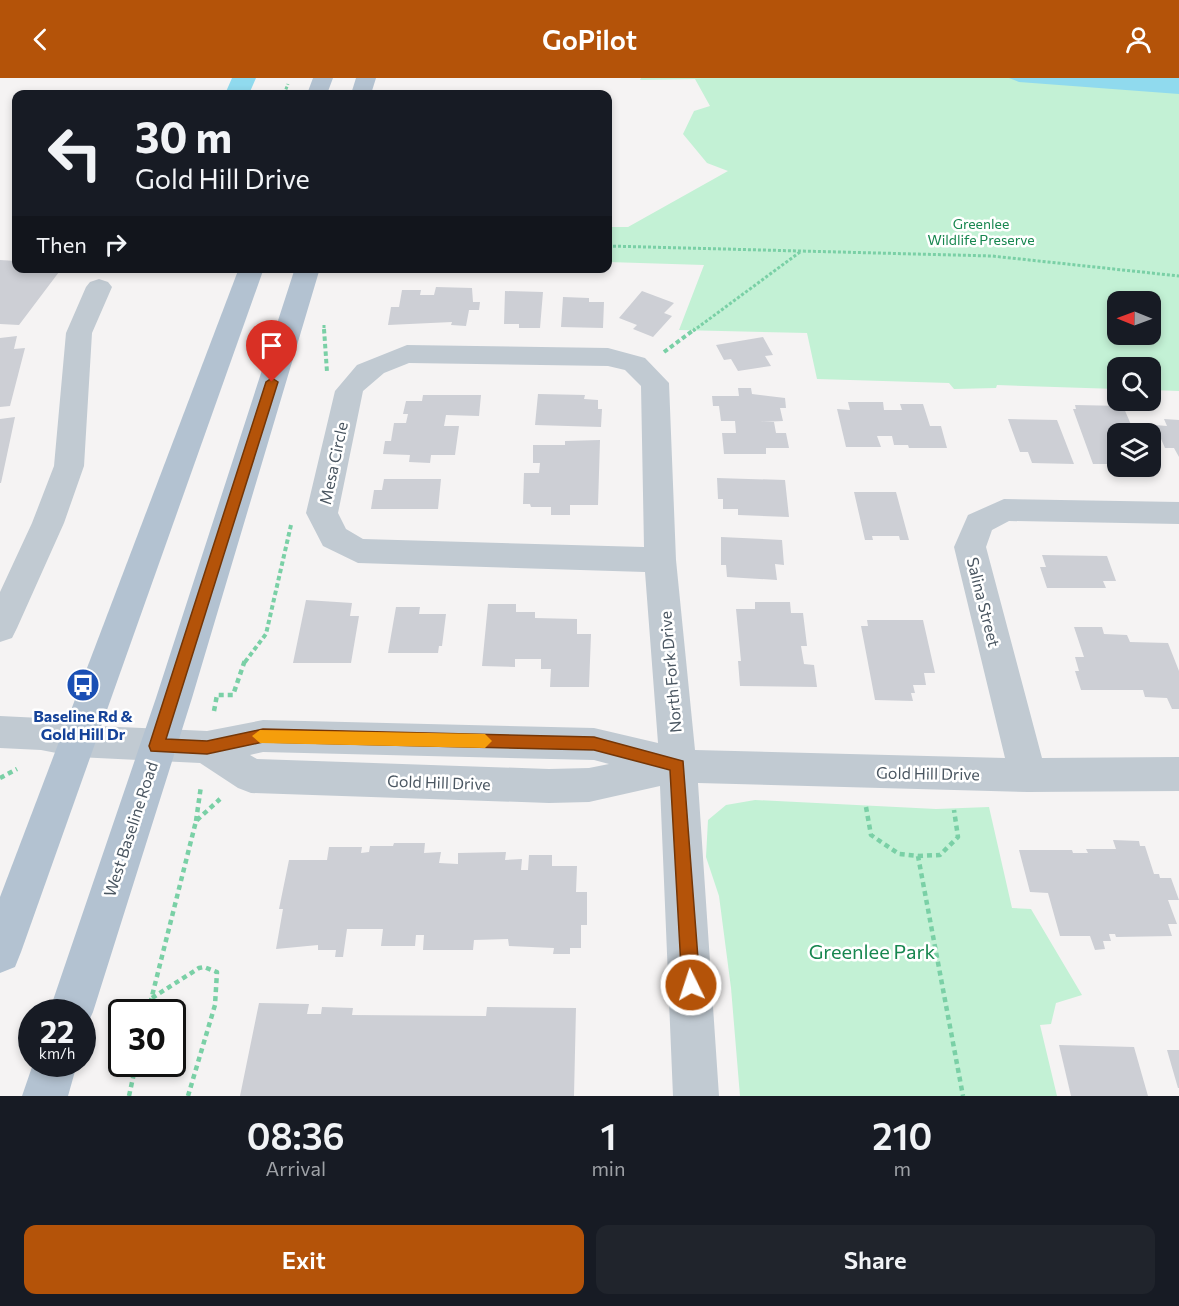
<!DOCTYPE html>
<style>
body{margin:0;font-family:Commissioner,sans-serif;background:#20242c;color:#f1f3f6;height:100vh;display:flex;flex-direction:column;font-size:22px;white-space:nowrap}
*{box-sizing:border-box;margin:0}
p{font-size:20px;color:#9ea1a6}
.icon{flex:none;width:33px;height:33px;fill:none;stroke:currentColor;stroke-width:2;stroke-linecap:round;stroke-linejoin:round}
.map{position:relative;height:1018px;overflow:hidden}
.drawer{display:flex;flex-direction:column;background:#171b24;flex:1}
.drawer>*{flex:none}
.guide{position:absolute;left:12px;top:12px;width:600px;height:183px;border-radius:12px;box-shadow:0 3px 9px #0003;background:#171b24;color:#f1f3f6;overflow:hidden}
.needle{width:39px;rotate:271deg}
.fabs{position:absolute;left:1107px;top:213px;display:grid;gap:12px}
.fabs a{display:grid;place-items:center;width:54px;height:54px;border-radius:12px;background:#171b24;box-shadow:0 3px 9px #0003;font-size:30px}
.speed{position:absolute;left:18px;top:921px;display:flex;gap:12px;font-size:30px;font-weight:700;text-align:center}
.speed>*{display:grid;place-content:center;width:78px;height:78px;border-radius:50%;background:#171b24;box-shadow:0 3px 9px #0003;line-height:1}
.speed small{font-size:15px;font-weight:400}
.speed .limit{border:3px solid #111;border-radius:9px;background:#fff;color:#111}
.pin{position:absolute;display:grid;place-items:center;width:51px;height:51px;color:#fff;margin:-62px -26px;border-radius:50% 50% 50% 0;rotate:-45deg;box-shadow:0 0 6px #0007}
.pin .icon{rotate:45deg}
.me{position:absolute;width:66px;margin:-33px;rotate:356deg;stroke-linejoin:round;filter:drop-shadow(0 0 4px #0008)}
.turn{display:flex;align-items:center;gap:21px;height:126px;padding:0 24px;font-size:27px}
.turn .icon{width:78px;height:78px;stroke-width:2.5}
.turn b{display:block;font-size:42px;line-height:51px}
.then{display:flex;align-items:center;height:57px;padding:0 24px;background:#0003;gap:12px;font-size:22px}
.eta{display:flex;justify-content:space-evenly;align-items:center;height:102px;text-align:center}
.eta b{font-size:36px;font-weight:600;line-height:42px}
.primary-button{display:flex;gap:12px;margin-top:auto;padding:12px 24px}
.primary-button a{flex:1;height:69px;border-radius:12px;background:#b45309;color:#fff;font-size:24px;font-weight:600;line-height:69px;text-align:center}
.primary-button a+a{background:#20242c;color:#f1f3f6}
header{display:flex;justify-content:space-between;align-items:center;height:78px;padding:0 24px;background:#b45309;color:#fff;font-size:27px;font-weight:600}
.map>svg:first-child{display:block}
</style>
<header><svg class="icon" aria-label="back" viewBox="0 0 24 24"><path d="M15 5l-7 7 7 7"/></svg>GoPilot<svg class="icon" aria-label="person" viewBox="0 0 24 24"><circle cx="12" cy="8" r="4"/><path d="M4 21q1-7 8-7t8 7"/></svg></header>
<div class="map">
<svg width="1179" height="1018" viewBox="0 0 1179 1018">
<rect width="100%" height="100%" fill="#f5f3f3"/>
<!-- green -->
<g fill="#c3f1d5" fill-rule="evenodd">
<path d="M641 0H1179V313L1151 312 1150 290H1118L1117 311 997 307 996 310 954 311 949 305 817 301 807 255 679 252 704 187 608 184V149H628L728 93 707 85 683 56 694 33 710 28 695 1 640 2ZM1118 224H1150V256H1118Z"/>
<path d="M755 722 936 731 989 729 1012 830 1031 831 1082 917 1056 925 1051 946 1040 947 1057 1018H740L731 910 719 818 706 779 708 742 726 727Z"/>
</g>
<!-- water -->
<path fill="#90daee" d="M1009 0H1179V16L1019 4Z"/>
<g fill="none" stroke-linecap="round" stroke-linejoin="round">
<!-- canal -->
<path fill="#90daee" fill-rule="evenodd" d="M232 0H256L249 16H225Z"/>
</g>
<!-- building -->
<g fill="#cdcfd5">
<path d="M0 182 16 183V190H62L19 247 0 246Z"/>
<path d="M436 209 472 210 473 224H480L479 232H469L466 248 451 247 452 244 388 247 391 229H399L402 212H421L420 217H434Z"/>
<path d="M505 213 543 214 540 250H519V246H504Z"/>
<path d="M642 213 674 225 664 235 672 238 653 259 633 251 637 247 619 240Z"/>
<path d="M563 219 589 220V224H604L603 250 561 249Z"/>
<path d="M17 258 14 271 25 270 10 328 0 329V260Z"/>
<path d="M763 259 773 277 765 278 771 288 738 293 731 281 724 282 716 267Z"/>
<path d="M738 310H751L752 316 785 320 786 330H780L783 343 760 344H774L776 355H786L789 370H766V376H724L722 355H736L735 343H721L719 328H713L712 318H739Z"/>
<path d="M538 316 585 317 584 321 598 322V331H602L601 349 535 347Z"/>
<path d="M423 317H481L479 338 446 337 444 348H459L455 377H431L430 385 409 384 410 377 383 376 385 363H391L394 345H406L408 336H403L406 323H422Z"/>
<path d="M848 324H883L884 332H902L900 326H923L930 348H941L947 370H909L908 367H894L892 358H877L881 369H846L837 331 850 332Z"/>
<path d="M1075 327 1123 328 1135 356H1118V386H1093L1073 331H1076Z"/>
<path d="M15 339 1 405H0V341Z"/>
<path d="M1008 341 1057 342 1074 386 1032 385 1028 374H1020Z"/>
<path d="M1164 341 1179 342V379L1174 370H1165L1155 347 1167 348Z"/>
<path d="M600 362 598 427H570V437H551V429H531L530 426H523L524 395H539L540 385H533V367H565V363Z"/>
<path d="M717 400 785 402 789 439 738 437V431H723V421H718Z"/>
<path d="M384 401H441L438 431H371L374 412H382Z"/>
<path d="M854 414H896L909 462H900L899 458H872L873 462H865Z"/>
<path d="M721 459 782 462 784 487 775 486 777 502 727 499 726 487H721Z"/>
<path d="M1042 477 1107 478 1116 503H1103L1106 510H1047L1040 489H1046Z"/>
<path d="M306 522 352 525 350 538H359L351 585H293Z"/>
<path d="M755 524H790L791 535H803L807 568H801L804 586 814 587 817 609 740 608 738 583H741L736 531H755Z"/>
<path d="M488 526H516V534H535V540L577 541V556H591L589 609H550L551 591H541V581H515V589L482 588Z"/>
<path d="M396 529H420L419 536H446L442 568H439L438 575H388Z"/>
<path d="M867 542H923L935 595H924L926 607H913L915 615H911L913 623 875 622 861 548H868Z"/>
<path d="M1074 549H1102L1104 556 1127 557 1130 564 1168 565 1179 593V631H1172L1167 620 1145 619 1143 612H1081L1075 593H1079L1075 579H1084Z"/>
<path d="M1113 762 1139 763 1140 768H1145L1154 796H1159L1160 800H1171L1179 822H1168L1177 846H1168L1172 858 1116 859 1115 856H1109L1111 863H1103L1105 871 1095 872 1090 858H1060L1048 815 1030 814 1019 772H1072L1073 775H1088L1086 771H1116Z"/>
<path d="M394 765H425L424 775 441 774 439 785 458 786V775L506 774 505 782 522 781 521 792H528L529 777H552V788H577L576 814H587V847H581V870H570V876H553L554 870 509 868 508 861 474 862 473 872H423L424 857H416L415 868H381L383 851H347L343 879H335L336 872H318V867L276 871 283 831H279L289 782H327L329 769H362L361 775 369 774 370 768H393Z"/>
<path d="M259 925 309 926 307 936H321L322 929 353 930 352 937 486 938 487 929 576 930 574 1018H240Z"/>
<path d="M1059 967 1134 969 1148 1018H1071Z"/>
<path d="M1167 972H1179V1010H1178Z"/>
</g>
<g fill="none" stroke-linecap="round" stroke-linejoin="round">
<!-- path-far2 -->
<g stroke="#7ad0a6" stroke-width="3" stroke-dasharray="3 2" stroke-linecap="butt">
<path d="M284 16 288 6"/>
<path d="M608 168 992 178 1179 198"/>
<path d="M324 247V253"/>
<path d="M693 253 800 174"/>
</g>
<!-- path-far1 -->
<g stroke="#7ad0a6" stroke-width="4" stroke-dasharray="4.5 3" stroke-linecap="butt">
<path d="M324 251 327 294"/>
<path d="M664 274 695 251"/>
<path d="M245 584 266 556 291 447"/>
</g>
<!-- path -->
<g stroke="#7ad0a6" stroke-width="4.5" stroke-dasharray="5 4" stroke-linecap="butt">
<path d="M214 633 217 617H233L245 582"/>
<path d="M0 700 17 691"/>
<path d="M866 729 871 757 899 776 918 778 963 1018"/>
<path d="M196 743 201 708"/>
<path d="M918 778 940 777 958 759 954 732"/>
<path d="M152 920 199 890 204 889 217 894 215 927 188 1018"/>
<path d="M148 934 196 743 220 721"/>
<path d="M129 1018 136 986"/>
</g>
<!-- minor -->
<g fill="#c1cad2" fill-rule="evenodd">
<path d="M99 201 108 204 112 209 92 255 84 388 64 445 17 550 12 560 0 564V514L32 445 54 388 66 255 86 209 90 204Z"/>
<path d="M407 267 608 270 645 280 669 305 676 482 695 672 1005 680 954 469 968 437 1004 421 1179 424V446L1009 443 992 452 986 469 1042 680 1179 679V713L1028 714 698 705 719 1018H673L660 708 589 724 549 725 251 715 238 710 200 685 77 679 41 672 0 670V638L41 640 77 647 207 653 263 642 594 650 658 665 645 494 358 485 323 468 306 435 335 313 357 287ZM409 285 608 288 625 292 641 308 644 469 363 461 346 451 338 435 363 313 384 295ZM263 674 594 682 609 686 589 690 549 691 257 681 250 677Z"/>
</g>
<!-- major -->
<g fill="#b3c2d1" fill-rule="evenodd">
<path d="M313 0H333L327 16H307Z"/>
<path d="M356 0H376L371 16H351Z"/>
<path d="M239 190H264L21 874 15 889 0 895V819Z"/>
<path d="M295 190H320L192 620 93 934 86 949 82 951V934H49L156 620Z"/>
<path d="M33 986H77L68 1018H22Z"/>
</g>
</g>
<!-- route -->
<path fill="#b45309" stroke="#753606" stroke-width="1.5" d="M272 300 278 304 166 661 207 663 263 651 594 659 683 683 700 907 698 913 691 916 685 913 682 907 670 692 594 672 263 664 207 676 151 673 149 668 266 304Z"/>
<!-- slow -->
<path fill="#f59e0b" d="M260 652 485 656 492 663 485 670 260 665 252 658Z"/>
<!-- icons -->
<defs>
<g id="bus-disc" transform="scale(1.725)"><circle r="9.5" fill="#1a4fb4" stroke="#fff"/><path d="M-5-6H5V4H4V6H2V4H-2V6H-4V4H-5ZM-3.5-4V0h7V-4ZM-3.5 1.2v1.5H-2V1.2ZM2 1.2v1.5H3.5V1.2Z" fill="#fff"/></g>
</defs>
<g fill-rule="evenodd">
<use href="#bus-disc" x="83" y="607"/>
</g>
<g text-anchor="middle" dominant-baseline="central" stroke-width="5" stroke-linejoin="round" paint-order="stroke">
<!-- far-park labels -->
<g font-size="14" fill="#17864f" stroke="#fff">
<text x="981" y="145">Greenlee<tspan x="981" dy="16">Wildlife Preserve</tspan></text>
</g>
<!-- street labels -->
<g font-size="16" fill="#4a5661" stroke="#fff">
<text transform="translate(333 385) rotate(-78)">Mesa Circle</text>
<text transform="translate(984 524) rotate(76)">Salina Street</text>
<text transform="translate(670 594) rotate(-95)">North Fork Drive</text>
<text transform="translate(928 695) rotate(1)">Gold Hill Drive</text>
<text transform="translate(439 704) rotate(2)">Gold Hill Drive</text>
<text transform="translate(130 751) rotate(-72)">West Baseline Road</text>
</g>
<!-- transit labels -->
<g font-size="16" font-weight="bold" fill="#164399" stroke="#fff">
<text x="83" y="637">Baseline Rd &amp;<tspan x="83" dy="18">Gold Hill Dr</tspan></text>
</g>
<!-- near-park labels -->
<g font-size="20" fill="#17864f" stroke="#fff">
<text x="872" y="873">Greenlee Park</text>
</g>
</g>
</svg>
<div class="fabs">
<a><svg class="needle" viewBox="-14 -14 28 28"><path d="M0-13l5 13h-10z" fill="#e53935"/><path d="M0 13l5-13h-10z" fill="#9ea1a6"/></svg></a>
<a><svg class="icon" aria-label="search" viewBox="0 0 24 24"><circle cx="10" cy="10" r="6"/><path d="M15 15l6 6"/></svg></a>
<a><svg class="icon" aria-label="layers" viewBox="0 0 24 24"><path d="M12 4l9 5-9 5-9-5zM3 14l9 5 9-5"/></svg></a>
</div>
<div class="speed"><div>22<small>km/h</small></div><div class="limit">30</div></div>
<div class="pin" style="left:272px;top:304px;background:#d93025"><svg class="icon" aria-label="arrive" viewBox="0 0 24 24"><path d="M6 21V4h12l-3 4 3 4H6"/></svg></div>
<svg class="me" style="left:691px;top:907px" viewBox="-20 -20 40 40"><circle r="17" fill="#b45309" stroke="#fff" stroke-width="3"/><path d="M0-11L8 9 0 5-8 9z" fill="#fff"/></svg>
<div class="guide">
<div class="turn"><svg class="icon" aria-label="left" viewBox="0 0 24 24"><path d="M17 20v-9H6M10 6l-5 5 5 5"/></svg><div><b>30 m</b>Gold Hill Drive</div></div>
<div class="then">Then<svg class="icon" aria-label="right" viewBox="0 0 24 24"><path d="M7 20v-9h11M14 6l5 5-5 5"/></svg></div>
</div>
</div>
<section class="drawer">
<div class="eta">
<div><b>08:36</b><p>Arrival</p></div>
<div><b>1</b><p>min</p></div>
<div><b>210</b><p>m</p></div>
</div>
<div class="primary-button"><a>Exit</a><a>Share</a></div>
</section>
